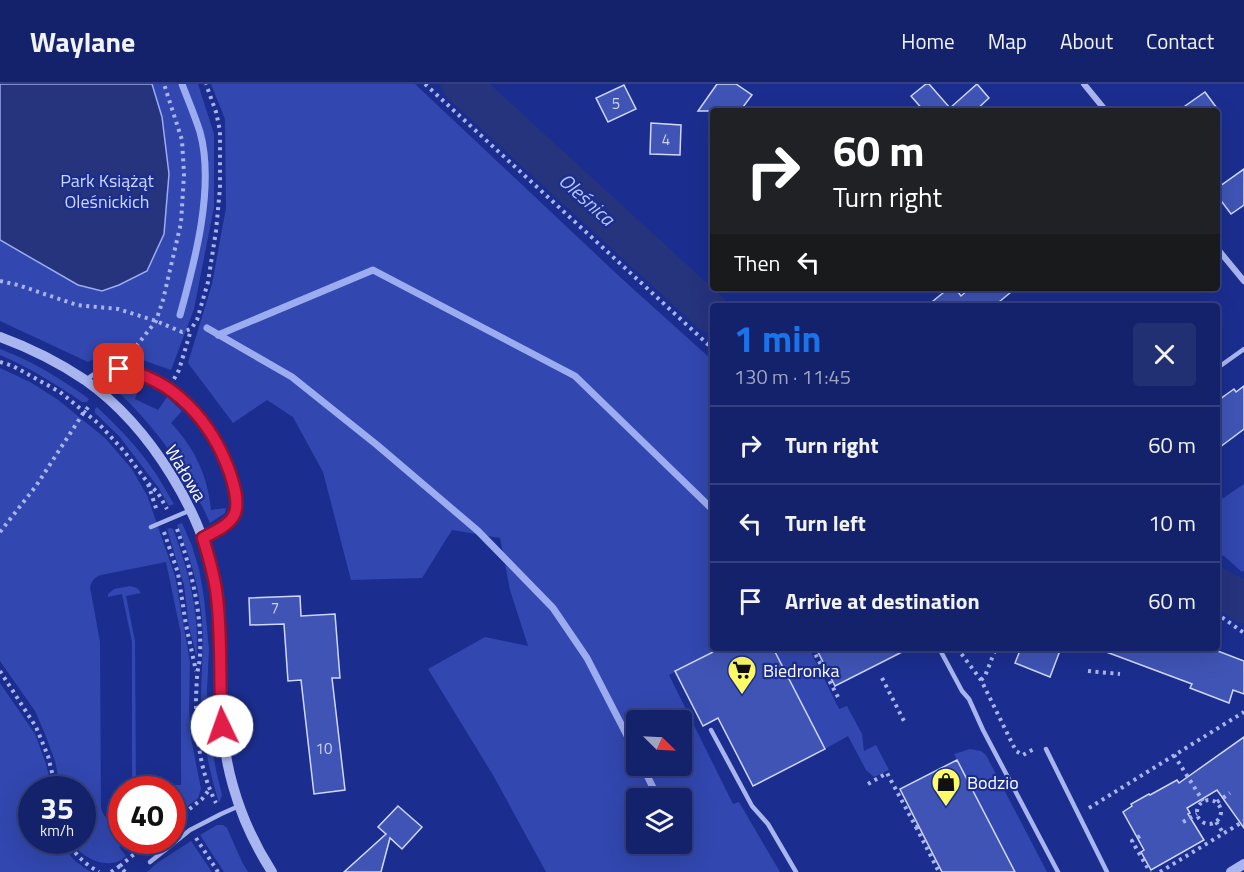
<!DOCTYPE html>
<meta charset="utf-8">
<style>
body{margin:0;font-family:"Titillium Web",sans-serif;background:#212f73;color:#f1f3f6;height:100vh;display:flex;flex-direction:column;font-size:22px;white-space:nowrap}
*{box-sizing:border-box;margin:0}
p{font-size:20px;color:#9da4c1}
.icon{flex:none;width:33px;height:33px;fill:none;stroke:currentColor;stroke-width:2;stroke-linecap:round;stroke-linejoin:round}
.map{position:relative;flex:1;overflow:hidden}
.panel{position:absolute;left:710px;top:219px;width:510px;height:348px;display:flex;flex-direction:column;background:#14226b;border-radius:6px;box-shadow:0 6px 24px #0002,0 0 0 2px #333f7e}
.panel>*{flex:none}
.banner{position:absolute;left:710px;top:24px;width:510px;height:183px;border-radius:6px;box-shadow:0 6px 24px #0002,0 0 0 2px #333f7e;background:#202124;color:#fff;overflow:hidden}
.needle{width:39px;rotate:114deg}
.fabs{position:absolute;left:626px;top:626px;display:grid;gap:12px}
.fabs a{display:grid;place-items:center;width:66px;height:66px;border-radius:6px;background:#14226b;box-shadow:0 6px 24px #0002,0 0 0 2px #333f7e;font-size:30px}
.speed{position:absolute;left:18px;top:692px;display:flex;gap:12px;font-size:30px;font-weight:700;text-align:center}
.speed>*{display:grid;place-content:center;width:78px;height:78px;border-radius:50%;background:#14226b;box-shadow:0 6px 24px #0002,0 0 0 2px #333f7e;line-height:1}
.speed small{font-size:15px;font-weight:400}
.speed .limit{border:9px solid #d22;background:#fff;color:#111}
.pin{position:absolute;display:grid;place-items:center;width:51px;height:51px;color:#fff;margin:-26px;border-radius:12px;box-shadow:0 3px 9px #0006}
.me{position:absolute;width:66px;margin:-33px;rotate:357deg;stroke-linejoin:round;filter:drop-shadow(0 0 4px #0008)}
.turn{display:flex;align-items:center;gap:21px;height:126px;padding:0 24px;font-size:27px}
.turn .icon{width:78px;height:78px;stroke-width:2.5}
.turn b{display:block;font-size:42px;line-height:51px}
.then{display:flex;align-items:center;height:57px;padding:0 24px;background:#0003;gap:12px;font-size:22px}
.round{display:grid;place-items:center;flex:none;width:63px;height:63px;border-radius:6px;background:#212f73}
.headline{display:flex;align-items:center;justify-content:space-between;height:102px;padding:0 24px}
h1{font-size:36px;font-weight:700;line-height:45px;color:#1a73e8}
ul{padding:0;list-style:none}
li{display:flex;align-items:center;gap:18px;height:78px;padding:0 24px;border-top:2px solid #333f7e}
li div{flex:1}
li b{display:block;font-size:22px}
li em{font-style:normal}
header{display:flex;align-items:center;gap:36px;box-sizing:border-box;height:84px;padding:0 30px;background:#14226b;border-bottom:2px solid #333f7e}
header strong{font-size:28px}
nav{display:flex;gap:33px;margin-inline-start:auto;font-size:21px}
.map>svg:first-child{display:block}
</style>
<header>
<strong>Waylane</strong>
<nav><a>Home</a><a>Map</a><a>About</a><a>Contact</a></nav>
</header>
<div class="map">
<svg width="1244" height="788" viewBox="0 0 1244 788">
<rect width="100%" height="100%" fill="#1b2e8f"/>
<!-- green -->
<g fill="#3247af" fill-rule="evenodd">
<path d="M0 0H198L214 50V123L194 225 171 286 114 266 88 278 0 237Z"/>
<path d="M211 0H415L620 193 712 276V564H721L669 591 733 720 739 718 780 788H546L493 691 428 585 485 553 528 562 510 506 500 454 452 446 422 494 351 496 323 388 293 333 267 316 233 339 188 279 212 200 226 124 225 35ZM636 636H681V681H636ZM636 714H681V759H636Z"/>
<path d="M0 265C34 278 60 294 89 315L87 318H82C56 300 30 284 0 271Z"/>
<path d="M0 284 30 298 57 315 105 354 131 384 147 411 175 492 190 578 189 624 191 654 201 705 198 714 184 725C173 719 173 717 172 705H167L166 701H181V550L166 478 101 491C95 493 92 496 90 503L100 558 101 724C104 735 110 738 121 738L122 756H127L119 763 126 772C112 788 79 775 72 756H82V705H61L55 677 45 650 35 627 0 577Z"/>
<path d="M123 294 140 300 135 315 158 326 167 313 182 327 171 339C194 363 208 392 211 426L226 424 225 429 210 439C186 385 157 344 114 304Z"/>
<path d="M97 323C118 343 138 363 154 387 161 397 167 409 174 420L169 422 158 403 119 352 95 329V325Z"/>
<path d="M1244 400V486L1242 488 1224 472 1217 470 1216 419Z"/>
<path d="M182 439 192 462 199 485 204 514 209 565 207 607 208 630 211 658 216 686 222 711 219 719C209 686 202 653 201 619 201 591 204 563 202 535 199 502 190 472 177 441Z"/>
<path d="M170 444 173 445C189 488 199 527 197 574L189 543 184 501 167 445Z"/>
<path d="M130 502 137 504 141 509 126 512 135 557 136 705H132V558L122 510 108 513V510L114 505Z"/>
<path d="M773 564H809L839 625 847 622 862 650 864 667 876 661 889 686 874 693 866 686 848 652 825 665Z"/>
<path d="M0 599 35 650 46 680 52 705H32V756H64C68 774 76 778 91 788H0Z"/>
<path d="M970 665 981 667 986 671 1047 788H1015L954 670Z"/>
<path d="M217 741H223L227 744 242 778 248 788H224L200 751Z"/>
<path d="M191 757 212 788H147L157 779Z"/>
</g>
<!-- water -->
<path fill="#26337d" stroke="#9cacf0" stroke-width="1.5" d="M0 0H152L162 33 169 90 164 150 147 187 119 201 102 207 78 201 0 156Z"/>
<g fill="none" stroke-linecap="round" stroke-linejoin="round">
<!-- stream -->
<g stroke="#9cacf0" stroke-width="7">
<path d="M180 231C195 177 215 102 200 48 195 32 188 16 182 0"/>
<path d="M207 244 292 293 377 361 478 447 553 524 587 574 636 669"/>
<path d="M218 251 373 186 575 292 712 425"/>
<path d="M642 681 658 714"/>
</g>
<!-- river -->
<g stroke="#26337d" stroke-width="39">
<path d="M461 0 712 230"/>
<path d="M1216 503 1234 512 1244 520"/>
</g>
</g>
<!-- building -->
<g fill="#3f54b5" stroke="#cfd7fa" stroke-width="1.5">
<path d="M717 0H736L752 11 740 27H698Z"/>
<path d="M926 0H929L950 24 977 0 989 14 975 27H924L911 12Z"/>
<path d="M624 1 636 25 608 38 596 14Z"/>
<path d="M1205 8 1219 27H1178Z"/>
<path d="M651 39 681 41 680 71 650 70Z"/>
<path d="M1244 85V121L1231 130 1216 110V105Z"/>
<path d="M949 204H955L961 212 970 204H1016L994 222H927Z"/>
<path d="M1244 302V345L1216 366V318L1234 305 1236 308Z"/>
<path d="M300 512 301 532 335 530 340 594H332L345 706 314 710 301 596 288 597 284 540 250 541 249 514Z"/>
<path d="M721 564H773L825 665 753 702 718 634 703 642 675 587Z"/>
<path d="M816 564H910L835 602Z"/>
<path d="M1021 564H1061L1050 593 1015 579Z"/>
<path d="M1102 564H1210L1244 577V610L1233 606 1229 619 1190 604 1192 600 1101 566Z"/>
<path d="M1244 653V744L1217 706 1187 724 1190 729 1188 730 1204 756 1151 786 1141 768 1144 766 1123 728 1132 722 1131 720 1149 710 1150 711 1177 696 1179 699Z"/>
<path d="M957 676 1015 788H942L900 705Z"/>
<path d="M398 722 422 743 402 765 390 754 381 788H344L386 750 378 743Z"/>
</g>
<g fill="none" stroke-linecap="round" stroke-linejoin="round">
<!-- path -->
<g stroke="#a9b5ee" stroke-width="4" stroke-dasharray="3 4.5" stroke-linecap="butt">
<path d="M425 0 712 264"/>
<path d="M0 197 18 201 77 221 118 225 156 237 182 248 191 245 197 236 208 198 216 147 220 104V47L216 28 206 0"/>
<path d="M127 274 156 237 163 216 181 139 184 90 182 56 164 0"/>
<path d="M0 278 13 282 60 308 99 340 124 367 148 399 158 409 167 425"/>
<path d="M174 295 179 286 191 246"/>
<path d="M148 400 157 427"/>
<path d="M177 445C191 485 202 528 200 571 200 579 197 586 197 594 194 635 197 682 216 719"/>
<path d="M0 448 36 402 84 328 91 320"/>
<path d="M164 448 178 489 186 541 196 587"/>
<path d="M1216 529 1244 549"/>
<path d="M812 564 839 615"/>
<path d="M957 564 981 596 1016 667 1023 671 1034 665"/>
<path d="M0 587 36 643 48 672 56 705"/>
<path d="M1088 587 1120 590"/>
<path d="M882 594 904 637"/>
<path d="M981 596 985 592 996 564"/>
<path d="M1174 671 1203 717"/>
<path d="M868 700 887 689 916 743 918 742"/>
<circle cx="1209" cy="728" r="12"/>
<path d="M1217 718 1230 709"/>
<path d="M1089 724 1244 628"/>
<path d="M1183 738 1197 730"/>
<path d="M1216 738 1224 750"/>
<path d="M172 739 202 715 209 706"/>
<path d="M916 743 939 788"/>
<path d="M1140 752 1132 757 1150 788"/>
<path d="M196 754 218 788"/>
<path d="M67 756C74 770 86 781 99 788"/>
<path d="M111 788 120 782"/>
<path d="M125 788 120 782 151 756"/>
<path d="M1160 788 1244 737"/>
</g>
<!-- service -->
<g stroke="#a9b5ee" stroke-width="4.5">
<path d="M1216 285 1244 265"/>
<path d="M86 296C121 265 176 305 200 333 216 352 229 378 233 402 235 411 238 421 234 430 230 442 213 448 203 455"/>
<path d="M151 443 191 426"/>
<path d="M939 564 962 607 969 615 983 646 1058 788"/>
<path d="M711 646 752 722 768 740 796 788"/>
<path d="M1046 665 1107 788"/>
<path d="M150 778 190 746 221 730 239 722"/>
</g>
<!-- minor -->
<g stroke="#a9b5ee" stroke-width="6">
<path d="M1084 0 1106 27"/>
<path d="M1216 163 1244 197"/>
</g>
<!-- tertiary -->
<g stroke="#a9b5ee" stroke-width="10">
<path d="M0 253C30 264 58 278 85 296 150 342 207 433 217 512 221 544 219 575 220 607 221 674 236 732 272 788"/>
<path d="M1231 788 1244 780"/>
</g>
</g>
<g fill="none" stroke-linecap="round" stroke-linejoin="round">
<!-- route casing -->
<g stroke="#92132f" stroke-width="15">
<path id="route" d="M119 285C174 294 212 338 230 389 234 401 239 417 235 429 230 442 213 448 203 454 209 474 215 493 217 513 222 556 219 599 222 642"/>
</g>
<!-- route -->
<use href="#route" stroke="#e11d48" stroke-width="10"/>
</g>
<!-- icons -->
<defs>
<g id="supermarket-pin" transform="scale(1.5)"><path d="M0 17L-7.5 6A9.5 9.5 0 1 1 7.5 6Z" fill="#fffc66" stroke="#1b2e8f"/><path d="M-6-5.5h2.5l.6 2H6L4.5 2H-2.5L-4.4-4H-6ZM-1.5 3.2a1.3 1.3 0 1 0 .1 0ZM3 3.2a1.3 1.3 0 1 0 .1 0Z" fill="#111"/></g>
<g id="shop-pin" transform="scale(1.5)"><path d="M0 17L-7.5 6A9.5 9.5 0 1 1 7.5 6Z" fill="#fffc66" stroke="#1b2e8f"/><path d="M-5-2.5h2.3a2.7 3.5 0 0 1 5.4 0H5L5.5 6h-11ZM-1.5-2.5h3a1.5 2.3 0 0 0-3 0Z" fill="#111"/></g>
</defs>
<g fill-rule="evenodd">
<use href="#supermarket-pin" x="742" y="586"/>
<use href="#shop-pin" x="946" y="698"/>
</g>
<g text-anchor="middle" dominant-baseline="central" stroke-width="4.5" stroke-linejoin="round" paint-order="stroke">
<!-- number labels -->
<g font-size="15" fill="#cfd4ec">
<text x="616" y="19">5</text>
<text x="666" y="55">4</text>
<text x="275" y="523">7</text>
<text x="324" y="664">10</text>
</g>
<!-- park labels -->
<g font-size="18" fill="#cfd7fa" stroke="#1b2e8f">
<text x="107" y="96">Park Książąt<tspan x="107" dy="21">Oleśnickich</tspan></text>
</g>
<!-- street labels -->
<g font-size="18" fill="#fff" stroke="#1b2e8f">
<text transform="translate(186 389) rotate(59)">Wałowa</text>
</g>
<!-- poi labels -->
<g font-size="18" fill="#fff" stroke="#1b2e8f" text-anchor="start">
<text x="763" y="586">Biedronka</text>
<text x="967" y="698">Bodzio</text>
</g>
<!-- water labels -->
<g font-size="20" font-style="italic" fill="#b5c1f5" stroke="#1b2e8f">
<text transform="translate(587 115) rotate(42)">Oleśnica</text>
</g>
</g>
</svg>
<div class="fabs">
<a><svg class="needle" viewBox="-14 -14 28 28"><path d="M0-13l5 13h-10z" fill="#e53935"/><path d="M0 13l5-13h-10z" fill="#9da4c1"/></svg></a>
<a><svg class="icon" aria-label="layers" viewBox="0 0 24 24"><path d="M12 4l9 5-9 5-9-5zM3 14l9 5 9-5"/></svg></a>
</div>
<div class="speed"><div>35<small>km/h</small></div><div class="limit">40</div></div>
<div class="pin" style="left:119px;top:285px;background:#d93025"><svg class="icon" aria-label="arrive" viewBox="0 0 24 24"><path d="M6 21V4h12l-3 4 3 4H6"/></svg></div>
<svg class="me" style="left:222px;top:642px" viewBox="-20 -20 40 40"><circle r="19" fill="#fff"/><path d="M0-13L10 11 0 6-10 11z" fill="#e11d48"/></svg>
<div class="banner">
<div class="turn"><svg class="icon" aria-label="right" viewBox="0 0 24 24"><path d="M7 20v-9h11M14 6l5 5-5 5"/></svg><div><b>60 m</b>Turn right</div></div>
<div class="then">Then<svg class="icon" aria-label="left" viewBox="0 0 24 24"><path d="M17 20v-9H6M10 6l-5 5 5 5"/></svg></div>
</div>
<section class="panel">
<div class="headline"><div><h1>1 min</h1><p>130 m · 11:45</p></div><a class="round"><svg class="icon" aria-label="close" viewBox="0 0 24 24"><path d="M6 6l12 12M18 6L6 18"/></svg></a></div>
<ul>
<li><svg class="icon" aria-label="right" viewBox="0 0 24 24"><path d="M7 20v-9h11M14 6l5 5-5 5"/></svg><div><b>Turn right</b></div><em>60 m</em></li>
<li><svg class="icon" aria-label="left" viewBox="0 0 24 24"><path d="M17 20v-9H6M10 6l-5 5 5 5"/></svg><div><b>Turn left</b></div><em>10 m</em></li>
<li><svg class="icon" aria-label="arrive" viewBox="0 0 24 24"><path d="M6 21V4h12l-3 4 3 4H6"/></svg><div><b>Arrive at destination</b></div><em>60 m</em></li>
</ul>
</section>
</div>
